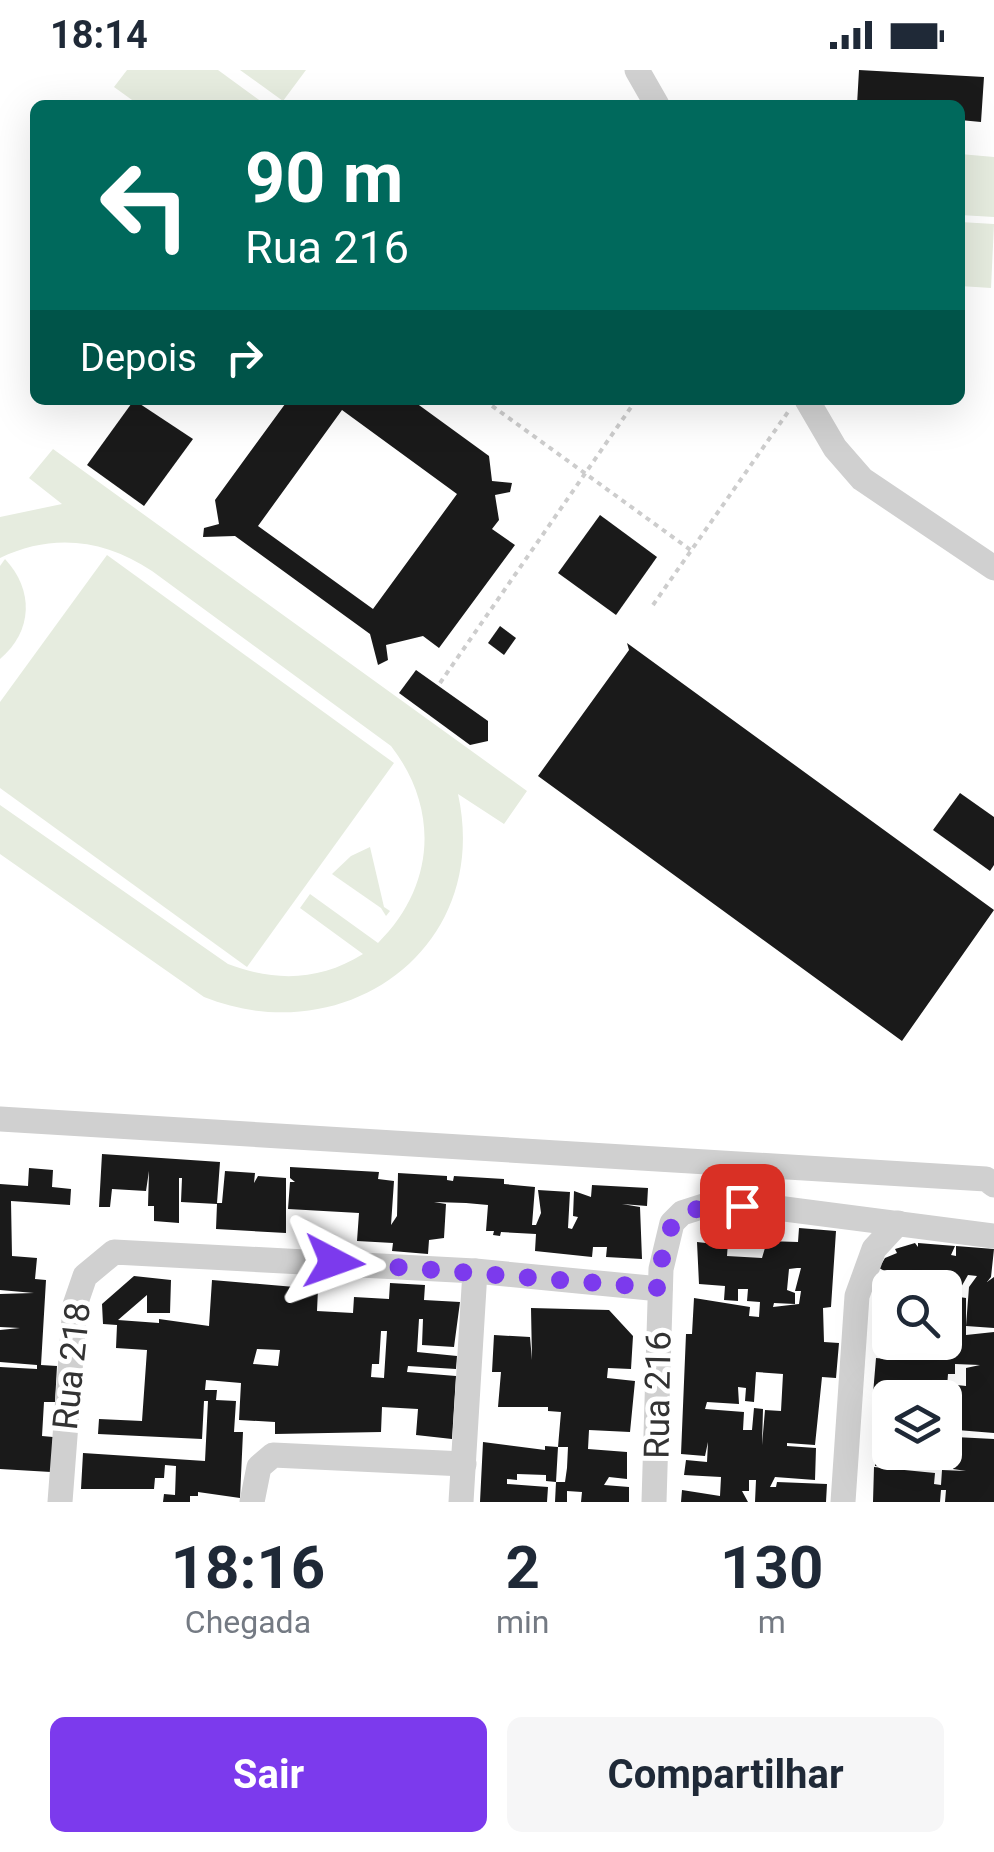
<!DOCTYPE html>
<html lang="pt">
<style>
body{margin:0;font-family:Roboto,sans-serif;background:#f6f6f7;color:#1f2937;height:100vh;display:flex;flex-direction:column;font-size:38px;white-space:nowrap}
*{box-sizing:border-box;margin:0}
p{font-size:32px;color:#747a83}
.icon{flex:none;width:55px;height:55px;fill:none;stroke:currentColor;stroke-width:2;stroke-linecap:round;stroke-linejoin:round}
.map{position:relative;height:1432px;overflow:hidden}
.details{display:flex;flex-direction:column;background:#fff;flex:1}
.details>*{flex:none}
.hud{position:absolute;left:30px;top:30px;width:935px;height:305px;border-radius:15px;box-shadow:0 10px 40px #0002;background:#00695c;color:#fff;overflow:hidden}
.controls{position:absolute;left:872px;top:1200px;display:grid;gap:20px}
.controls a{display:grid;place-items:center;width:90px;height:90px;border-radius:15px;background:#fff;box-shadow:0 10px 40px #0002;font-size:50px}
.pin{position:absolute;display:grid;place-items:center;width:85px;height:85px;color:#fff;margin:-42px;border-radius:20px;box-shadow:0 5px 15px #0006}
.me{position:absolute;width:110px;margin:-55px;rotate:94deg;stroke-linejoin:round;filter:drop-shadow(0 0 8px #0008)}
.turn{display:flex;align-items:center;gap:35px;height:210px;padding:0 50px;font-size:45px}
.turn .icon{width:130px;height:130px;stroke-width:2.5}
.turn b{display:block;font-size:70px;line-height:85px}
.then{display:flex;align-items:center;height:95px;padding:0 50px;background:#0003;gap:20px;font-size:38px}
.eta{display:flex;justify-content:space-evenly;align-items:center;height:170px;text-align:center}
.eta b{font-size:60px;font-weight:700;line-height:70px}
.cta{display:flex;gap:20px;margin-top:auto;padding:20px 50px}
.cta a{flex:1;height:115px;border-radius:15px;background:#7c3aed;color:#fff;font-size:40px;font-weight:700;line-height:115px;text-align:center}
.cta a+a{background:#f6f6f7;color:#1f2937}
.status{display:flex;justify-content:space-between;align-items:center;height:70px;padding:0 50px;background:#fff;direction:ltr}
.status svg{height:28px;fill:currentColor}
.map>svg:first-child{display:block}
</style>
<div class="status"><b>18:14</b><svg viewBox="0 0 49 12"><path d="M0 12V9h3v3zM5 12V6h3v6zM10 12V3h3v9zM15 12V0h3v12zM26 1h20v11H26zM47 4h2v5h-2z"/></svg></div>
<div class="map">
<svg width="994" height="1432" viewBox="0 0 994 1432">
<rect width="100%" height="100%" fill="#fff"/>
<!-- green -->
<g fill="#e6ecdf">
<path d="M127 0H218L266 35H139L114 17Z"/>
<path d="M240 0H306L283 31Z"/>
<path d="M960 84 994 87V147L960 145Z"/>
<path d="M960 152 994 154 991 218 960 216Z"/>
<path d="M53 379 527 721 504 754 458 724C492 879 344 983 204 927L0 784V735L228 894C275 912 320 911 363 884L300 838 310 824 378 873C435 817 440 739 391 676L152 501C104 469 52 463 0 488V447L62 434 29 408Z"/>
<path d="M107 485 394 693 247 897 0 718V632Z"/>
<path d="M5 489C34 520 33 561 0 589V496Z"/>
<path d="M370 777 384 837 390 841 386 846 381 838 332 804 351 786Z"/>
</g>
<!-- building -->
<g fill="#1a1a1a" fill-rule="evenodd">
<path d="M859 0 984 7 981 52 960 50V35H857Z"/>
<path d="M134 330 193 369 144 436 87 395Z"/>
<path d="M288 330H412L489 386 492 411 512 413 510 422 495 425 499 450 492 459 515 475 439 578 423 566 386 575 388 590 378 595 370 564 235 466 203 467 204 458 219 454 215 430ZM342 340 457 424 373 539 258 456Z"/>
<path d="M600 445 657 487 616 545 558 503Z"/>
<path d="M500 556 516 568 504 585 488 573Z"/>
<path d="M627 573 994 840 902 971 538 706 629 580Z"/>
<path d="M416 600 488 651V671L470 675 399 623Z"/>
<path d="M960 723 994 747V795L990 801 933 760Z"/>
<path d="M102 1084 220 1092 217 1133H222L225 1101 255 1103 254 1113 258 1106 286 1108V1163L216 1159 217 1134 181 1132 182 1108H179V1153L154 1151V1136H148L149 1101 146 1121 112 1119 110 1137H99Z"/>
<path d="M290 1097 379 1102 378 1109 394 1111 391 1155 397 1146 398 1103 447 1106V1110L453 1111 454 1106 504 1109V1114L535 1117 532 1155H536L541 1143 538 1120 570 1122 568 1158 572 1159 578 1147 573 1146 574 1121 591 1127 592 1115 648 1118 647 1136 622 1134 640 1137 642 1189 606 1187 607 1177H593L592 1187 535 1181 536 1164 501 1162 500 1166 493 1165 494 1161H486L488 1135 466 1133 434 1132 446 1134 444 1168 429 1170 428 1184 392 1181 393 1173 357 1171 359 1143 288 1139 290 1112H295L290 1108Z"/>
<path d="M29 1098 53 1100 52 1117 71 1119 70 1135 11 1131 12 1186 37 1188 35 1209 46 1210 41 1295 57 1296 55 1332H44L42 1366 53 1367 51 1402 0 1399V1297L37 1299V1295L0 1292V1260L20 1258 0 1257V1224L34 1223 0 1220V1114L28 1116Z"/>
<path d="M707 1156 729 1157 727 1186 762 1188 767 1171 798 1172 799 1158 836 1161 831 1237 823 1238 824 1272 839 1273 836 1308 822 1307 815 1375 787 1373V1376L816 1378 815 1410 775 1407 770 1417H776L777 1412 827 1414 826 1432H755L756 1410H749V1421H742L748 1432H681L682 1420 720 1426 721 1407 684 1405 686 1390 707 1392 708 1372 705 1386 681 1384 686 1264H692L694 1228 750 1237 749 1246 759 1247 760 1232 747 1231 748 1219H738V1231L724 1230 725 1216 699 1214 697 1172 706 1173ZM797 1198H801L795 1221H801L799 1234 773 1237 774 1233 795 1234V1223L787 1220 789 1199ZM756 1302 783 1304 781 1341 765 1340 762 1375 763 1339 754 1338 752 1360H743L744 1342 705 1339 707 1332 739 1334 738 1317 746 1318 745 1331 754 1332Z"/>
<path d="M915 1173 918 1177V1173L955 1176 951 1185 956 1186V1176L994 1179 991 1207 987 1212 994 1207V1258L966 1256 969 1217 977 1206 968 1205 960 1219 953 1218 954 1212 936 1211 935 1218H890V1255L872 1254 874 1210 897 1209V1201L894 1206 879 1198 885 1188 897 1183 895 1179Z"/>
<path d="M134 1206 171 1210 170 1243H147V1225L118 1250 159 1253V1249L209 1256 212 1210 318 1219 317 1241 353 1243 354 1227 389 1229 390 1213 425 1215 424 1230 460 1232 454 1277 422 1275 423 1249H419L417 1282 457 1286 456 1299 408 1296 407 1302 456 1306 452 1369 416 1365 418 1339 382 1337 381 1362 275 1364V1352L239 1350 241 1313 206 1310 205 1320H217L216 1330 236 1331 234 1362H243L240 1428 198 1422V1426H190V1432H163L164 1424 175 1425 176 1396 165 1395 164 1408H155L154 1419H81L83 1383 205 1391 208 1331H204L202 1369 98 1364 99 1349 142 1351 147 1280 116 1278 117 1255 103 1254 102 1234ZM381 1261H387L384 1308 371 1307 372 1294H379ZM257 1279 280 1280 278 1296 253 1294Z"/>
<path d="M953 1226 966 1228V1265L994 1262V1363L957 1360 958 1330 947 1329V1314L966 1316V1298L980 1295 955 1294V1304H948L947 1317 920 1315V1324L887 1325 890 1362 881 1361 883 1325 873 1324 876 1288 886 1289 887 1272H944L950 1277 945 1234 952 1235Z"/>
<path d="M531 1238 609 1240 633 1266 631 1299 608 1298 607 1308 635 1311 630 1362 589 1360 588 1379 627 1382V1409L609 1407 604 1415 629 1417V1432H581L582 1422 567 1421V1432H555L556 1412H565L567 1398 568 1377H558L561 1342 548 1341V1337H498L501 1302H492L494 1265 530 1267 532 1290Z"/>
<path d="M877 1366 890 1367V1382H943L942 1400 875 1396Z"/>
<path d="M955 1367 994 1369V1432H945L946 1420H941L940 1432H873L874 1397 935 1403 934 1414 941 1415 942 1400 966 1401 953 1399Z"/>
<path d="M483 1372 545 1380V1376L558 1377 556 1412 546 1411V1405L517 1404V1410L507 1409V1414L548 1417 547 1432H480Z"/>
</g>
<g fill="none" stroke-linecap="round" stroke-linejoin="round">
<!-- path -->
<g stroke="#cdcdcd" stroke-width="4" stroke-dasharray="5 5" stroke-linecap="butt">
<path d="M484 330 692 481"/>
<path d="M653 535 788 342"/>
<path d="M440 613 636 330"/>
</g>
<!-- minor -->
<g stroke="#d0d0d0" stroke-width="25">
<path d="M637 0 657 35"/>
<path d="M807 330 835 378 862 409 994 498"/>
<path d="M0 1049 986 1109 994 1115"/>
<path d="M60 1432 75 1235 85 1206 114 1182 475 1201 660 1219"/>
<path d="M252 1432 259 1397 273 1385 464 1394"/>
<path d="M461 1432 475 1201"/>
<path d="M654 1432 661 1199 672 1153 682 1143 707 1135 777 1138 994 1166"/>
<path d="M843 1432 857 1226 874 1179 898 1153"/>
</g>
</g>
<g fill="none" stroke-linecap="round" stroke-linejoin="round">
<!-- route -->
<path stroke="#7c3aed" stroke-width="18" stroke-dasharray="0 32.4" d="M334 1192 660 1218C662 1152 673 1133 742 1136"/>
</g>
<g text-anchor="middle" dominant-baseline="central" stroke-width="10" stroke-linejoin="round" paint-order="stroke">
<!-- street labels -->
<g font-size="35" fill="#333" stroke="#fff">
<text transform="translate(72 1296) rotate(-84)">Rua 218</text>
<text transform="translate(658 1325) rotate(-89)">Rua 216</text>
</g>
</g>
</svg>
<div class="controls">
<a><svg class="icon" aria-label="search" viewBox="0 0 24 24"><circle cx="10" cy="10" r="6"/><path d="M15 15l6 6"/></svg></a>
<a><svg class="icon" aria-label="layers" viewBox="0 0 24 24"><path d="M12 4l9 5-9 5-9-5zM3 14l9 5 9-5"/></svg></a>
</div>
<div class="pin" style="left:742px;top:1136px;background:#d93025"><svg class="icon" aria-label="arrive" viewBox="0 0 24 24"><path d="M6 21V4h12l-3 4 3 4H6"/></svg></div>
<svg class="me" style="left:334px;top:1192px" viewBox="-20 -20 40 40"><path d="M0-17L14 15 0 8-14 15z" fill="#7c3aed" stroke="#fff" stroke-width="4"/></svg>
<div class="hud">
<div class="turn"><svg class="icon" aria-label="left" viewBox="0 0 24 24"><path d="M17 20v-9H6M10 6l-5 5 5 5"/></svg><div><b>90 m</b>Rua 216</div></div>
<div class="then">Depois<svg class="icon" aria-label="right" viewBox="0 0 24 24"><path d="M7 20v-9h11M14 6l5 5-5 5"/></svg></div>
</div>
</div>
<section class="details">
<div class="eta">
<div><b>18:16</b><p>Chegada</p></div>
<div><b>2</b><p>min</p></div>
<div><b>130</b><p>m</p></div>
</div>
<div class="cta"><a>Sair</a><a>Compartilhar</a></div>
</section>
